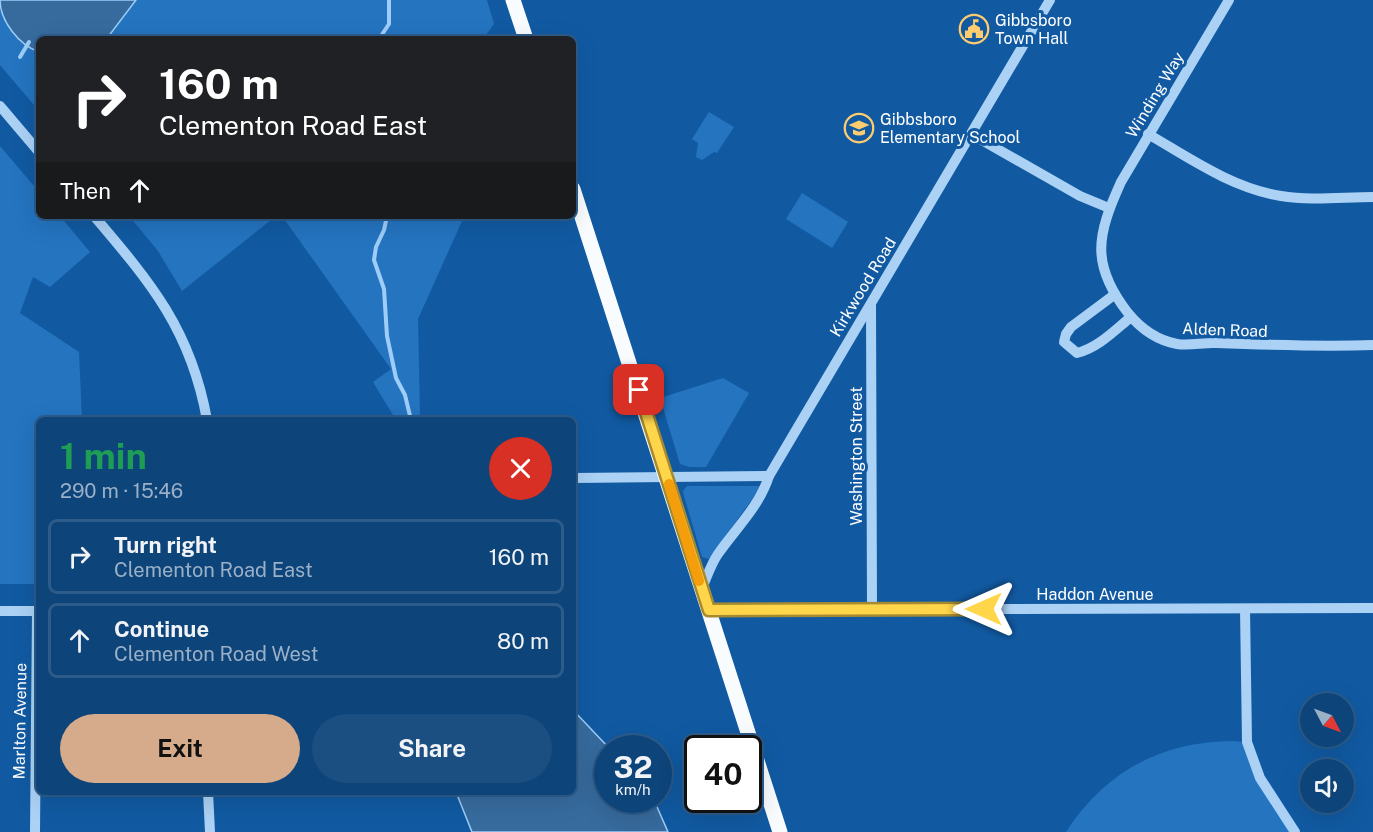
<!DOCTYPE html>
<meta charset="utf-8">
<style>
body{margin:0;font-family:"Public Sans",sans-serif;background:#1b4e81;color:#f1f3f6;height:100vh;display:flex;flex-direction:column;font-size:22px;white-space:nowrap}
*{box-sizing:border-box;margin:0}
p{font-size:20px;color:#9ab0c7}
.icon{flex:none;width:33px;height:33px;fill:none;stroke:currentColor;stroke-width:2;stroke-linecap:round;stroke-linejoin:round}
.map{position:relative;flex:1;overflow:hidden}
.details{position:absolute;left:36px;top:417px;width:540px;height:378px;display:flex;flex-direction:column;background:#0d447a;border-radius:9px;box-shadow:0 6px 24px #0002,0 0 0 2px #2d5c8b}
.details>*{flex:none}
.hud{position:absolute;left:36px;top:36px;width:540px;height:183px;border-radius:9px;box-shadow:0 6px 24px #0002,0 0 0 2px #2d5c8b;background:#202124;color:#fff;overflow:hidden}
.needle{width:39px;rotate:131deg}
.tools{position:absolute;left:1300px;top:693px;display:grid;gap:12px}
.tools a{display:grid;place-items:center;width:54px;height:54px;border-radius:50%;background:#0d447a;box-shadow:0 6px 24px #0002,0 0 0 2px #2d5c8b;font-size:30px}
.speed{position:absolute;left:594px;top:735px;display:flex;gap:12px;font-size:30px;font-weight:700;text-align:center}
.speed>*{display:grid;place-content:center;width:78px;height:78px;border-radius:50%;background:#0d447a;box-shadow:0 6px 24px #0002,0 0 0 2px #2d5c8b;line-height:1}
.speed small{font-size:15px;font-weight:400}
.speed .limit{border:3px solid #111;border-radius:9px;background:#fff;color:#111}
.pin{position:absolute;display:grid;place-items:center;width:51px;height:51px;color:#fff;margin:-26px;border-radius:12px;box-shadow:0 3px 9px #0006}
.me{position:absolute;width:66px;margin:-33px;rotate:270deg;stroke-linejoin:round;filter:drop-shadow(0 0 4px #0008)}
.turn{display:flex;align-items:center;gap:21px;height:126px;padding:0 24px;font-size:27px}
.turn .icon{width:78px;height:78px;stroke-width:2.5}
.turn b{display:block;font-size:42px;line-height:51px}
.then{display:flex;align-items:center;height:57px;padding:0 24px;background:#0003;gap:12px;font-size:22px}
.round{display:grid;place-items:center;flex:none;width:63px;height:63px;border-radius:32px;background:#1b4e81}
.overview{display:flex;align-items:center;justify-content:space-between;height:102px;padding:0 24px}
h1{font-size:36px;font-weight:700;line-height:45px;color:#1e9e55}
.primary-button{display:flex;gap:12px;margin-top:auto;padding:12px 24px}
.primary-button a{flex:1;height:69px;border-radius:36px;background:#d6ab8b;color:#111;font-size:24px;font-weight:700;line-height:69px;text-align:center}
.primary-button a+a{background:#1b4e81;color:#f1f3f6}
ul{padding:0;list-style:none}
li{display:flex;align-items:center;gap:18px;height:75px;margin:0 12px 9px;padding:0 12px;border:3px solid #2d5c8b;border-radius:9px}
li div{flex:1}
li b{display:block;font-size:22px}
li em{font-style:normal}
.map>svg:first-child{display:block}
</style>
<div class="map">
<svg width="1373" height="832" viewBox="0 0 1373 832">
<rect width="100%" height="100%" fill="#115aa2"/>
<!-- green -->
<g fill="#2474c0">
<path d="M0 0 39 48V111L0 65Z"/>
<path d="M133 0H487L494 24 483 39H95Z"/>
<path d="M709 112 734 127 717 153 714 152 702 160 696 157 698 143 692 139Z"/>
<path d="M0 146 39 192V216H60L90 252 50 287 33 277 20 313 79 352 82 420H39V584H0Z"/>
<path d="M802 193 848 222 832 248 786 219Z"/>
<path d="M129 216H276L182 291 158 251Z"/>
<path d="M282 216H458L462 221 418 319 420 415 412 420H396L373 382 391 369Z"/>
<path d="M723 378 749 393 706 467H689L680 464 660 398Z"/>
<path d="M687 486H760L761 487 709 559 702 557 684 496 683 491Z"/>
<path d="M1232 741 1247 742 1260 778 1295 832H1066C1105 772 1160 742 1232 741Z"/>
</g>
<!-- water -->
<g fill="#376b9e" stroke="#9dcdf8" stroke-width="1.5">
<path d="M0 0H136L108 37 104 39H39V52C19 45 0 21 0 0Z"/>
<path d="M573 710 609 748H608V800H654L668 832H472L456 792H573Z"/>
</g>
<g fill="none" stroke-linecap="round" stroke-linejoin="round">
<!-- stream -->
<g stroke="#9dcdf8" stroke-width="4">
<path d="M379 39 389 24V0"/>
<path d="M20 57 29 42"/>
<path d="M387 216 384 230 376 247 374 260 384 289 387 336 396 378 405 395 411 420"/>
</g>
<!-- minor -->
<g stroke="#abd1f5" stroke-width="10">
<path d="M1229 0 1121 182C1097 235 1090 264 1128 313 1141 329 1156 340 1177 344 1188 346 1201 343 1213 343 1267 345 1319 347 1373 345"/>
<path d="M0 106 39 152"/>
<path d="M971 134 1080 196 1109 208"/>
<path d="M1148 134C1191 159 1232 188 1281 196 1311 201 1343 197 1373 197"/>
<path d="M94 216C151 283 191 330 207 420"/>
<path d="M1114 295 1071 327 1066 334 1064 342 1077 353C1098 348 1115 330 1131 317"/>
<path d="M871 304 872 609"/>
<path d="M573 478 769 476"/>
<path d="M702 588C707 577 711 564 718 554 736 528 759 507 769 476L1050 0"/>
<path d="M1245 609 1247 742 1260 778 1295 832"/>
<path d="M709 610 1373 608"/>
<path d="M0 611H39"/>
<path d="M208 792 210 832"/>
<path d="M35 832 37 611"/>
</g>
<!-- major -->
<g stroke="#f9fcff" stroke-width="15">
<path d="M513 0 526 39"/>
<path d="M573 189 780 832"/>
</g>
</g>
<g fill="none" stroke-linecap="round" stroke-linejoin="round">
<!-- route casing -->
<g stroke="#a68a30" stroke-width="15">
<path id="route" d="M639 390 709 610 984 609"/>
</g>
<!-- route -->
<use href="#route" stroke="#ffd54a" stroke-width="10"/>
<!-- slow -->
<path stroke="#f59e0b" stroke-width="10" d="M669 484 699 581"/>
</g>
<!-- icons -->
<defs>
<g id="civic-ring" transform="scale(1.5)"><circle r="9.5" fill="#115aa2" stroke="#ffcc6f" stroke-width="1.5"/><path d="M-.6-6.5H3V-4.5H.6V-3L4-1V1h2V6H-6V1h2V-1L-.6-3ZM-1.2 2.5V6h2.4V2.5Z" fill="#ffcc6f"/></g>
<g id="school-ring" transform="scale(1.5)"><circle r="9.5" fill="#115aa2" stroke="#ffcc6f" stroke-width="1.5"/><path d="M0-5L7-2L0 1L-7-2ZM-4 1L0 2.5L4 1V4Q0 6-4 4Z" fill="#ffcc6f"/></g>
</defs>
<g fill-rule="evenodd">
<use href="#civic-ring" x="974" y="29"/>
<use href="#school-ring" x="859" y="128"/>
</g>
<g text-anchor="middle" dominant-baseline="central" stroke-width="6" stroke-linejoin="round" paint-order="stroke">
<!-- poi labels -->
<g font-size="16" fill="#fff" stroke="#115aa2" text-anchor="start">
<text x="995" y="20">Gibbsboro<tspan x="995" dy="18">Town Hall</tspan></text>
<text x="880" y="119">Gibbsboro<tspan x="880" dy="18">Elementary School</tspan></text>
</g>
<!-- street labels -->
<g font-size="16" fill="#fff" stroke="#115aa2">
<text transform="translate(1155 95) rotate(-59)">Winding Way</text>
<text transform="translate(863 287) rotate(-59)">Kirkwood Road</text>
<text transform="translate(1225 330) rotate(2)">Alden Road</text>
<text transform="translate(856 456) rotate(-90)">Washington Street</text>
<text x="1095" y="594">Haddon Avenue</text>
<text transform="translate(20 721) rotate(-89)">Marlton Avenue</text>
</g>
</g>
</svg>
<div class="tools">
<a><svg class="needle" viewBox="-14 -14 28 28"><path d="M0-13l5 13h-10z" fill="#e53935"/><path d="M0 13l5-13h-10z" fill="#9ab0c7"/></svg></a>
<a><svg class="icon" aria-label="sound" viewBox="0 0 24 24"><path d="M4 9h4l5-4v14l-5-4H4zM17 9q2 3 0 6"/></svg></a>
</div>
<div class="speed"><div>32<small>km/h</small></div><div class="limit">40</div></div>
<div class="pin" style="left:639px;top:390px;background:#d93025"><svg class="icon" aria-label="arrive" viewBox="0 0 24 24"><path d="M6 21V4h12l-3 4 3 4H6"/></svg></div>
<svg class="me" style="left:984px;top:609px" viewBox="-20 -20 40 40"><path d="M0-17L14 15 0 8-14 15z" fill="#ffd54a" stroke="#fff" stroke-width="4"/></svg>
<div class="hud">
<div class="turn"><svg class="icon" aria-label="right" viewBox="0 0 24 24"><path d="M7 20v-9h11M14 6l5 5-5 5"/></svg><div><b>160 m</b>Clementon Road East</div></div>
<div class="then">Then<svg class="icon" aria-label="ahead" viewBox="0 0 24 24"><path d="M12 20V5M6 11l6-6 6 6"/></svg></div>
</div>
<section class="details">
<div class="overview"><div><h1>1 min</h1><p>290 m · 15:46</p></div><a class="round" style="background:#d93025;color:#fff"><svg class="icon" aria-label="close" viewBox="0 0 24 24"><path d="M6 6l12 12M18 6L6 18"/></svg></a></div>
<ul>
<li><svg class="icon" aria-label="right" viewBox="0 0 24 24"><path d="M7 20v-9h11M14 6l5 5-5 5"/></svg><div><b>Turn right</b><p>Clementon Road East</p></div><em>160 m</em></li>
<li><svg class="icon" aria-label="ahead" viewBox="0 0 24 24"><path d="M12 20V5M6 11l6-6 6 6"/></svg><div><b>Continue</b><p>Clementon Road West</p></div><em>80 m</em></li>
</ul>
<div class="primary-button"><a>Exit</a><a>Share</a></div>
</section>
</div>
